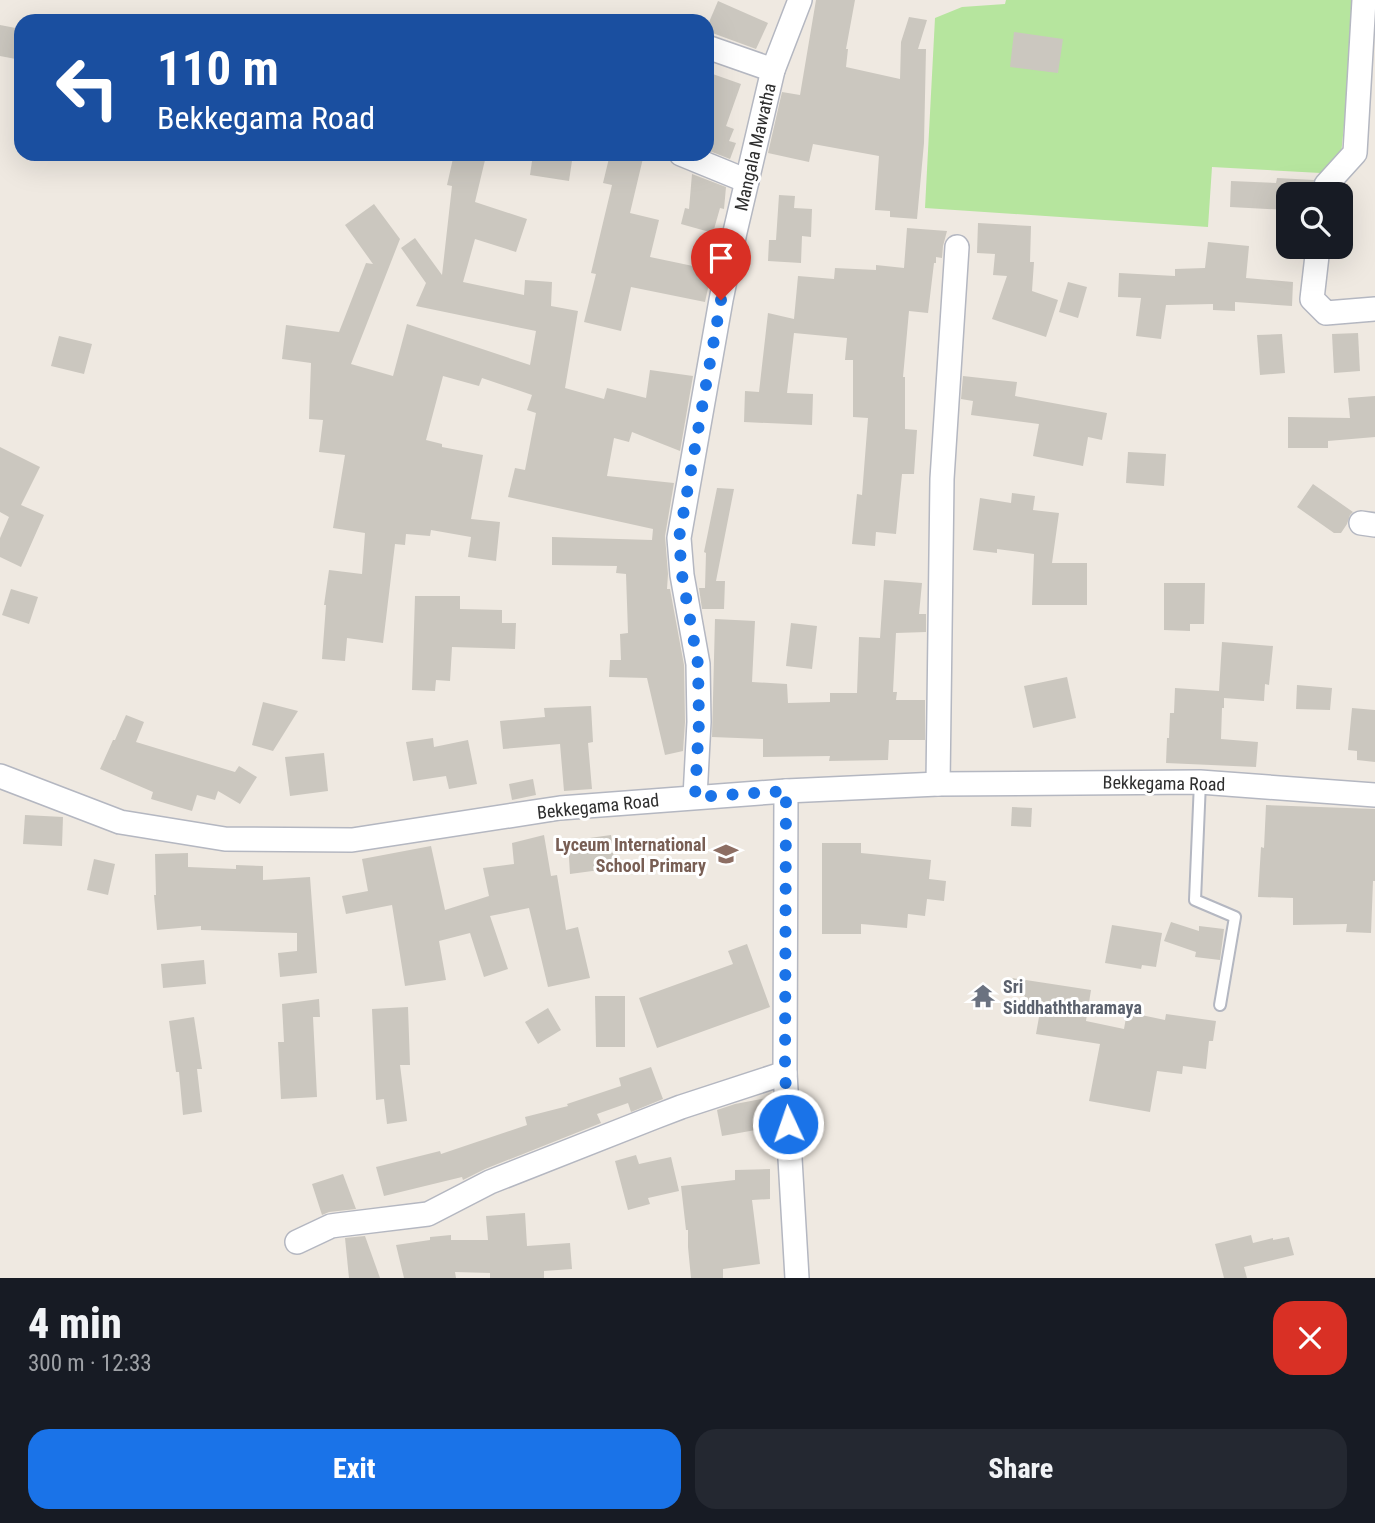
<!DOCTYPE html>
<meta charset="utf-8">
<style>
body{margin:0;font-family:"Roboto Condensed",sans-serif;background:#242831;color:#f1f3f6;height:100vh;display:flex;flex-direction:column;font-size:26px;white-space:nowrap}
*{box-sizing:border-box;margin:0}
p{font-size:23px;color:#9ea1a6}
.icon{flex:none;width:38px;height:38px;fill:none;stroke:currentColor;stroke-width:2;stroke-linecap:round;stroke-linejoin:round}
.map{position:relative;height:1278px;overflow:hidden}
.details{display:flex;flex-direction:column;background:#171b24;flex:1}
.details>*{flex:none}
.top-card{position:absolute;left:14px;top:14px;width:700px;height:147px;border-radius:21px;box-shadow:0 7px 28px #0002;background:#1a4fa0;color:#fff;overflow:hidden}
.tools{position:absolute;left:1276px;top:182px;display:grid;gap:14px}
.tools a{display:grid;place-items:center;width:77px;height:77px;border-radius:14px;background:#171b24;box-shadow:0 7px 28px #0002;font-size:35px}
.pin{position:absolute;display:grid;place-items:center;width:60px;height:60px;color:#fff;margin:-72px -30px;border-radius:50% 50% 50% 0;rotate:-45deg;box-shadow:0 0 7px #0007}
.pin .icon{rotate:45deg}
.me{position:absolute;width:77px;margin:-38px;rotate:357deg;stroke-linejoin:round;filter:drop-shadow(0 0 5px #0008)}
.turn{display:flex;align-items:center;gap:24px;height:147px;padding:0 28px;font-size:32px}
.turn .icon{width:91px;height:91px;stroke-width:2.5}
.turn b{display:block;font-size:49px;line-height:60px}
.round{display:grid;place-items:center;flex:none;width:74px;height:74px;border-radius:21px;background:#242831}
.overview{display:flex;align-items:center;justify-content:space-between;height:119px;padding:0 28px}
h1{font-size:42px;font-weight:800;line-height:52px}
.action{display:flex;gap:14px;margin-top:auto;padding:14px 28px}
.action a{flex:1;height:80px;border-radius:21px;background:#1a73e8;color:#fff;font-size:28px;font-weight:800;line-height:80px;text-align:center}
.action a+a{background:#242831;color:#f1f3f6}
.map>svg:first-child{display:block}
</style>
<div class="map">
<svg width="1375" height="1278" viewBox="0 0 1375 1278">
<rect width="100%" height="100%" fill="#efe9e1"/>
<!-- green -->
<path fill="#b6e59e" d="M1006 0H1357L1339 174 1212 167 1208 227 925 208 935 18 962 7 1005 4Z"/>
<!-- building -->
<g fill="#cbc7bf">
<path d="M816 0H855L846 49H848L846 67 900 79 901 42 909 17 927 20 918 49H926L924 143 917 219 890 217V211L875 210 879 156 813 144 809 162 768 153 782 92 800 95Z"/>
<path d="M718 1 768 23 756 49 707 31V27Z"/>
<path d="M0 25 21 29V60L0 56Z"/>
<path d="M1014 32 1063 39 1058 73 1010 67Z"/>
<path d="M707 72 741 84 726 126 734 129 729 141 736 143 730 159 707 150Z"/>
<path d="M454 154H461L485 160 475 202 527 219 516 252 475 239 463 282 524 295 525 280 552 282 551 306 578 311 565 388 604 399 607 388 646 398 650 370 693 376 680 451 632 432 629 442 614 438 607 476 674 483 665 536 668 574 667 589H670L684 665 685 722 683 751 665 755 647 678 609 677 610 660H621L620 634 628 633 626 574 616 573 617 566 552 565V537L652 540 653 529 508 497 515 468 525 470 536 413 527 410 532 395 482 378 479 386 443 376 426 440 442 444V447L483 455 471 519 500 522 496 561 468 557 471 537 431 530 430 536 406 534 405 545 395 544 383 643 347 638 345 661 322 659 326 605H324L329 570 362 574 365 533 333 528 345 455 319 452 323 420 309 419 311 363 282 359 286 325 339 332 366 263 373 264 345 225 374 204 400 239 351 364 393 376 407 324 530 365 536 331 416 306 426 283 401 248 415 238 442 275 452 186 447 185Z"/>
<path d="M533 154H573L569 181 530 175Z"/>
<path d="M610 154H644L630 213 659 220 650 257 712 270 705 302 631 287 621 331 584 322 596 274 591 273 612 185 603 183Z"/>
<path d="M692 174 726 187 724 209 720 208 713 233 681 224 685 208 689 209Z"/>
<path d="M1277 178 1314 180 1311 194H1288V210L1230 207 1231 181 1276 183Z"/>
<path d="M779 195 795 196 794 208 812 209 811 237 802 236 801 263 768 261 769 240H776Z"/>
<path d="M978 223 1031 226 1030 262H1034L1032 291 1058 300 1046 337 992 319 1007 276 993 275 995 254 977 253Z"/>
<path d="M907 228 947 231 943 246 942 258 936 257V263H934L928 313 909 311 903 377H905V429L917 430 914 474H902L896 534 876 532 875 546 852 544 857 494 862 495 868 418 853 417V360H845L847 338 794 333 787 393 813 394 812 425 744 422 745 391 759 392 768 313 794 319 798 276 834 279 835 268 876 270V265L904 268Z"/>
<path d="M1208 242 1249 246 1246 278 1293 282 1292 306 1235 302V311L1213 310V304L1166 305 1161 339 1136 336 1141 298 1118 297 1119 273 1175 276V269L1205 268Z"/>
<path d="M1068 282 1087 287 1078 318 1059 312Z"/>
<path d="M1358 333 1360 371 1334 373 1332 334Z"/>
<path d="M1282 334 1285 373 1260 375 1257 335Z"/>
<path d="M59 336 92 344 84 374 51 366Z"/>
<path d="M963 376 1017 382 1015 396 1107 413 1102 440 1088 437 1083 466 1033 456 1039 424 971 415 973 401 961 399Z"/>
<path d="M1375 396V437L1328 441V448H1288V417L1350 418 1348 398Z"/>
<path d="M0 447 40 467 21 505 44 515 21 567 0 557V538L9 517 0 512Z"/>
<path d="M1128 452 1166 454 1164 486 1126 483Z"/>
<path d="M1313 484 1353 512 1350 515 1347 524 1341 533H1334L1297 507Z"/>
<path d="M717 488 734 489 716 581H725L724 609H702L699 588H705L706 553 704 552Z"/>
<path d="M1012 493 1035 496 1033 510 1059 513 1052 563H1087V605H1032L1034 554 997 549V553L973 550 980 498 1011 503Z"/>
<path d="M884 580 922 583 919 614H926V632L896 633 893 692H897L896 700H925V740H889L888 760 829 761 830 756 763 757V739L712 737 715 619 755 621 752 682 787 684 788 703 830 702V693H857L859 637 880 638Z"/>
<path d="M1164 583H1205L1204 624H1190V631L1164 630Z"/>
<path d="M11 589 38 597 29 624 2 615Z"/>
<path d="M415 596H460V609L502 610V623H516L515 649 452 647 450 681 436 680 435 691 412 690Z"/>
<path d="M791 623 817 626 812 669 786 666Z"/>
<path d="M1222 642 1273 646 1269 685 1265 684 1264 701 1224 698V708H1222L1221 739 1258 742 1256 767 1166 763 1167 738H1169L1170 713H1174L1175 688 1219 691Z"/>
<path d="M1067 677 1076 718 1033 728 1024 686Z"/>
<path d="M1297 685 1332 688 1330 710 1296 709Z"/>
<path d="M263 702 298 711 273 751 252 745Z"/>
<path d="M591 706 593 742 588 743 592 789 564 791 560 744 503 749 500 721 545 717 544 708Z"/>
<path d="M1352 708 1375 710V762L1357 760V751L1348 750Z"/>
<path d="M126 715 144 722 136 742 235 772 239 766 257 777 240 804 218 791 215 800 197 795 192 811 151 799 153 792 100 769 113 740H115Z"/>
<path d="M433 738 434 747 468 740 477 784 449 789 446 776 413 781 406 742Z"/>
<path d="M324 753 328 791 290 796 285 757Z"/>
<path d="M533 779 536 795 512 800 509 784Z"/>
<path d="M1266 805 1375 809V881H1373L1371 933 1346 932 1347 924 1293 925V898L1258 897 1261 847 1264 848Z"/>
<path d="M1012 807 1032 808 1031 827 1011 826Z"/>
<path d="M25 815 63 817 62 846 23 844Z"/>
<path d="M544 835 551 876 557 875 566 930 578 927 590 978 548 987 529 908 490 916 508 969 484 977 470 933 439 941 446 980 405 986 392 905 346 914 342 896 368 891 362 859 431 846 445 910 489 896 483 868 514 864 512 843Z"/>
<path d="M611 835 615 868 570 874 568 841Z"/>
<path d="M822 843H861V853L931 860 929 879 946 881 944 901 927 899 925 916 908 914 907 928 861 924V934H822Z"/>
<path d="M188 853V867L236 869V865L263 866V880L310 877 317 973 280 977 278 953 297 951V933L201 930V926L157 930 154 895H156L155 854Z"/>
<path d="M94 859 115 864 108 895 87 890Z"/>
<path d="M1171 922 1199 931V926L1224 929 1220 960 1195 957 1196 952 1164 941Z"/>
<path d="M1112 925 1162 933 1156 967 1142 965 1141 969 1105 963Z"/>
<path d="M747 944 770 1007 657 1048 639 998 733 964 728 951Z"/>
<path d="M204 960 206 984 163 988 161 964Z"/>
<path d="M1012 978 1091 990 1086 1021 1124 1029 1127 1012 1165 1020 1166 1014 1216 1021 1213 1041H1209L1206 1069 1183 1066 1182 1074 1157 1071 1150 1112 1089 1101 1100 1044 1036 1034 1039 1017Z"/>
<path d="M595 996H625V1047H596Z"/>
<path d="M319 999 320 1017H313L317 1097 281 1099 278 1042H284L282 1004Z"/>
<path d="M408 1007 410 1065H400L407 1121 387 1124 384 1099 376 1100 372 1009Z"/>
<path d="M548 1008 561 1030 538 1044 525 1022Z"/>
<path d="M194 1017 202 1069H197L202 1112 183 1115 179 1072H176L169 1021Z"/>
<path d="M651 1067 663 1099 631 1112 628 1103 597 1114 601 1123 485 1169 463 1180 462 1177 384 1196 376 1167 440 1151 441 1154 527 1125 525 1117 568 1106 567 1104 621 1086 619 1078Z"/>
<path d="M767 1098 772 1127 722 1136 717 1110 735 1104Z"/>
<path d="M636 1155 639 1164 671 1157 679 1191 648 1198 650 1204 628 1210 615 1161Z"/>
<path d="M770 1169V1199L752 1200 760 1264 723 1269V1278H691L688 1247V1230H686L681 1186 735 1180V1170Z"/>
<path d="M343 1174 356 1209 329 1212 322 1215 312 1184Z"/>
<path d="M525 1213 527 1246 570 1243 572 1269 544 1271V1278H490V1273L455 1272 456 1278H404L396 1245 430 1240V1237L451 1235V1240H488L486 1216Z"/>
<path d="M1251 1235 1253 1243 1273 1238V1240L1289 1237 1294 1255 1244 1267 1247 1278H1224L1215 1244Z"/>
<path d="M365 1236 380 1278H349L345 1238Z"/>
</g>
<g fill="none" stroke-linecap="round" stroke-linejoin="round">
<!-- service casing -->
<g stroke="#b4b7c1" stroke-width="14">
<path id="service" d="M1200 782 1195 900 1235 917 1220 1005"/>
</g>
<!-- minor casing -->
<g stroke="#b4b7c1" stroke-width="26">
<g id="minor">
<path d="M707 47 773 70"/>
<path d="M681 154 747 181"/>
<path d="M1325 194 1326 185 1355 153 1364 0"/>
<path d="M1318 247 1312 299 1326 313 1375 309"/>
<path d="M1361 523 1375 525"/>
<path d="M0 776 120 822 225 839 352 840 560 808 786 791 938 784 1200 782 1375 795"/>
<path d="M938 784 942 479 957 247"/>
<path d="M786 791 785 1073 797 1278"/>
<path d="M695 797 699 722 698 664 682 575 679 538 721 300 735 232 773 70 800 0"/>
<path d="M297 1242 331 1226 338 1225 428 1214 490 1182 655 1117 681 1107 785 1073"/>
</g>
</g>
<!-- service -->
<use href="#service" stroke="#fff" stroke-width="10"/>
<!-- minor -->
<use href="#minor" stroke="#fff" stroke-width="23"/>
</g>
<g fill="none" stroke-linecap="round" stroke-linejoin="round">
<!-- route -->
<path stroke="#1a73e8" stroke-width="12" stroke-dasharray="0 21.6" d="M721 300 679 538 682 575 698 664 699 722 695 797 786 791 785 1073 788 1124"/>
</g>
<!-- icons -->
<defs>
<g id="school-bare" transform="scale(1.89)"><path d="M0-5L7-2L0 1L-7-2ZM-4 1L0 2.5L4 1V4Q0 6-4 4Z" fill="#8d6e63" stroke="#fff" stroke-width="2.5" paint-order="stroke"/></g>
<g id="temple-bare" transform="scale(1.89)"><path d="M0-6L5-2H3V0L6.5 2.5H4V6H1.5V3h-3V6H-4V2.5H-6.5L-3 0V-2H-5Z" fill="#6b7280" stroke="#fff" stroke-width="2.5" paint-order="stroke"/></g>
</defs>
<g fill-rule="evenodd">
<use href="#school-bare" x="726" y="854"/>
<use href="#temple-bare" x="983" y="996"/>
</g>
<g text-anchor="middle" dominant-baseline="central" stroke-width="6" stroke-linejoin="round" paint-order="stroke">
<!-- street labels -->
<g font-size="18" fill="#2e2e2e" stroke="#fff">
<text transform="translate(755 147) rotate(-77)">Mangala Mawatha</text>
<text transform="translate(1164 783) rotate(1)">Bekkegama Road</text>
<text transform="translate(598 806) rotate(-6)">Bekkegama Road</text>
</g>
<!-- education labels -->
<g font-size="18" font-weight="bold" fill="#785e54" stroke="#fff" text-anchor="end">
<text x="706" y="844">Lyceum International<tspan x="706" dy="21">School Primary</tspan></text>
</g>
<!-- worship labels -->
<g font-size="18" font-weight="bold" fill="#5b616d" stroke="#fff" text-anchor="start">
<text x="1003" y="986">Sri<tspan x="1003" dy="21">Siddhaththaramaya</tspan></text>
</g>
</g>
</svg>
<div class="tools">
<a><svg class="icon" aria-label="search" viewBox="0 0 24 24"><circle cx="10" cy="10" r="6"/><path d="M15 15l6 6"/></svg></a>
</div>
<div class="pin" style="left:721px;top:300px;background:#d93025"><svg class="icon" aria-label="arrive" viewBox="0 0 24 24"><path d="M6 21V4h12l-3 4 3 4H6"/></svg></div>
<svg class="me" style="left:788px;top:1124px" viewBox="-20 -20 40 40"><circle r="17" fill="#1a73e8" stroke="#fff" stroke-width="3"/><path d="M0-11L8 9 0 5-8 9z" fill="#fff"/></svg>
<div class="top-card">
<div class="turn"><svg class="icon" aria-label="left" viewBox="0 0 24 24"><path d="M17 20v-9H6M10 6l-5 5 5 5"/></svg><div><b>110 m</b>Bekkegama Road</div></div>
</div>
</div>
<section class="details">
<div class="overview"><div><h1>4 min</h1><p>300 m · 12:33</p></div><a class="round" style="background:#d93025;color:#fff"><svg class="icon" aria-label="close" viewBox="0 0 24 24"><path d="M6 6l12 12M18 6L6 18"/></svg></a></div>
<div class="action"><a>Exit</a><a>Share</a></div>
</section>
